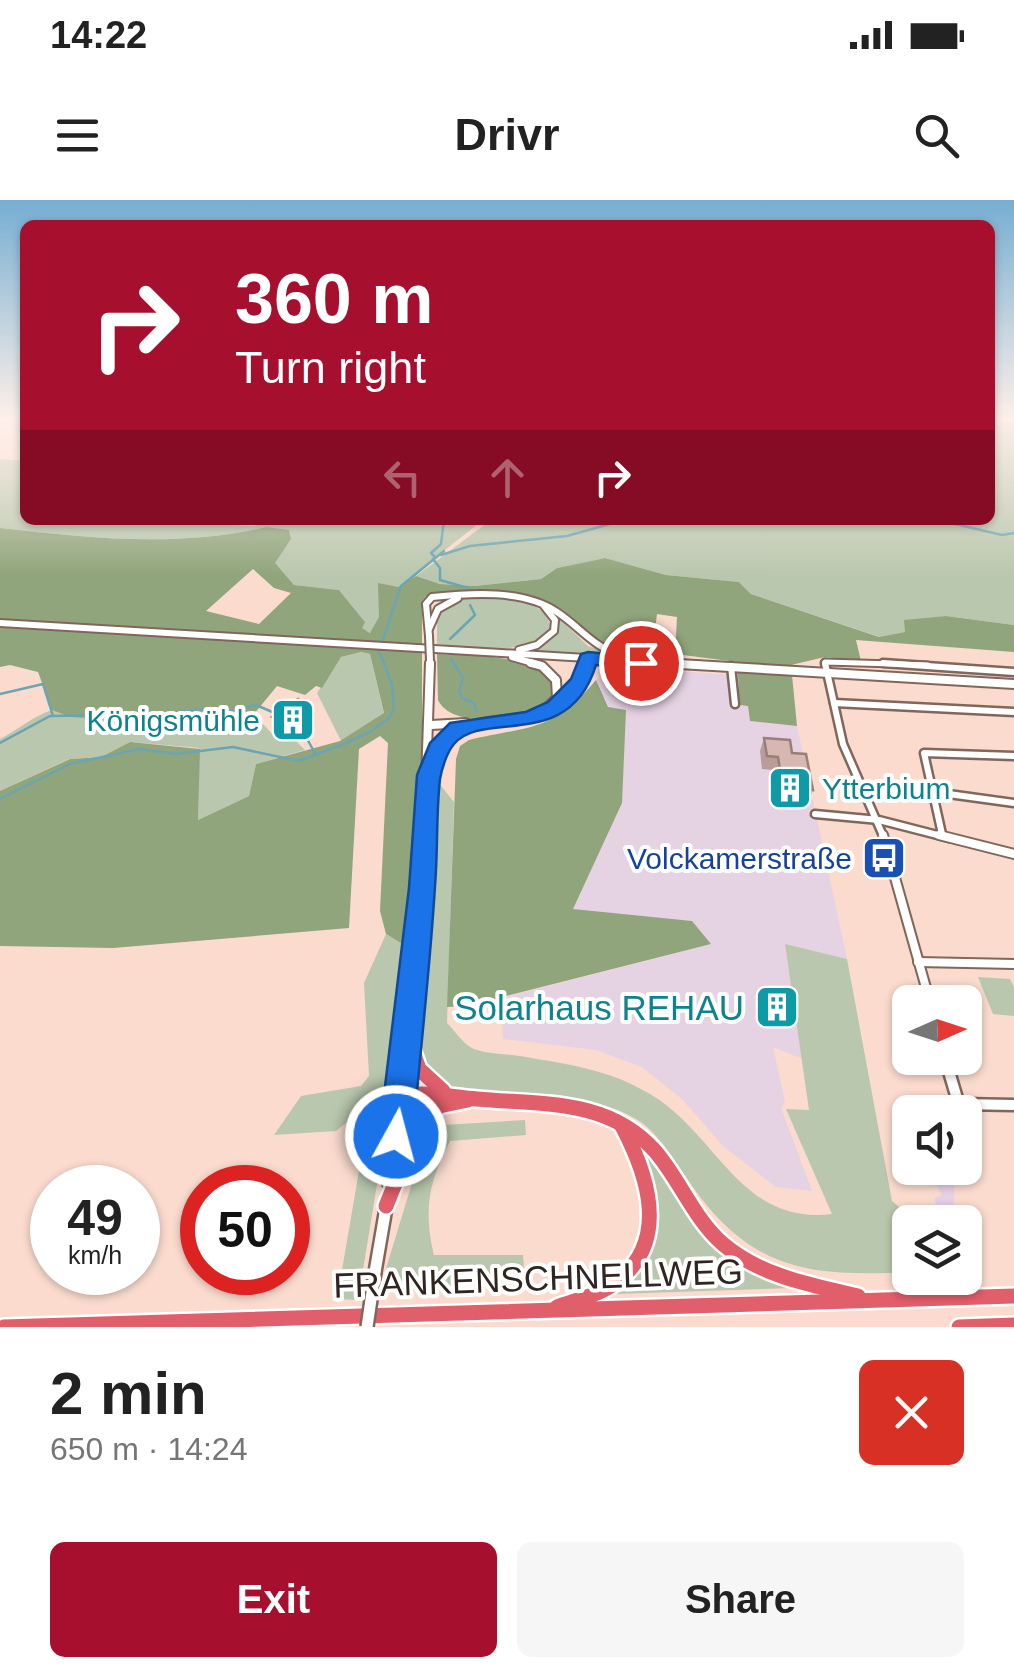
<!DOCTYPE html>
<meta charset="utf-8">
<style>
body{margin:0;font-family:Helvetica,sans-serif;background:#f6f6f6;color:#222;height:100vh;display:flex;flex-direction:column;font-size:38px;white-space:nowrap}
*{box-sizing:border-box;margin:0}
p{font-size:32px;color:#767676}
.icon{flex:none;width:55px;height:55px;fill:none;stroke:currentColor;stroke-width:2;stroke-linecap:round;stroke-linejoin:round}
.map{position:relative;height:1127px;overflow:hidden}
.details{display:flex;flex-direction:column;background:#fff;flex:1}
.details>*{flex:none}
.banner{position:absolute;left:20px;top:20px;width:975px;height:305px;border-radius:15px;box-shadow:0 2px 8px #0004;background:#a70f2e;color:#fff;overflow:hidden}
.needle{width:65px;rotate:87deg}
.controls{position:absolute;left:892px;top:785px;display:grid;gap:20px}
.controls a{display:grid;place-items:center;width:90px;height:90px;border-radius:15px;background:#fff;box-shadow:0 2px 8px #0004;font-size:50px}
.speed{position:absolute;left:30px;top:965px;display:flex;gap:20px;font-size:50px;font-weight:700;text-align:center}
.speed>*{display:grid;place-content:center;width:130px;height:130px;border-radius:50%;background:#fff;box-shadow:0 2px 8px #0004;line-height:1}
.speed small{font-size:25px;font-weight:400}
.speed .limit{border:15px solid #d22;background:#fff;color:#111}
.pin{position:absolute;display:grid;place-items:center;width:85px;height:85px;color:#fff;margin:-42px;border:5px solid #fff;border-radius:50%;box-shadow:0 2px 10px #0007}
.me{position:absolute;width:110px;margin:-55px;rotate:7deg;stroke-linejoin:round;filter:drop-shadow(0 0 8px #0008)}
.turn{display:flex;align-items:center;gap:35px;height:210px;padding:0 50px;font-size:45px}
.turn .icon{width:130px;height:130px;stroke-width:2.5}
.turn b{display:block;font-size:70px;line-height:85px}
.lanes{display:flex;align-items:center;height:95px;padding:0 50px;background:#0003;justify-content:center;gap:50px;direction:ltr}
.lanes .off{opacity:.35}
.round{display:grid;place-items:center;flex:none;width:105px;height:105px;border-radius:15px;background:#f6f6f6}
.overview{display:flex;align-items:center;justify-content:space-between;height:170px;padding:0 50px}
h1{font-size:60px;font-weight:700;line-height:75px}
.primary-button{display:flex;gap:20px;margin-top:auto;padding:20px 50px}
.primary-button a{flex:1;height:115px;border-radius:15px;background:#a70f2e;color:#fff;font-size:40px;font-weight:700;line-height:115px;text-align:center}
.primary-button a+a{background:#f6f6f6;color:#222}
.status{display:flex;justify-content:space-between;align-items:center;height:70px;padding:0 50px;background:#fff;direction:ltr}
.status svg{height:28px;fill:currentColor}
header{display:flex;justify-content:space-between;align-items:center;height:130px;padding:0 50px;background:#fff;font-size:45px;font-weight:700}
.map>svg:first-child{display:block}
</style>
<div class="status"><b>14:22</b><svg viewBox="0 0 49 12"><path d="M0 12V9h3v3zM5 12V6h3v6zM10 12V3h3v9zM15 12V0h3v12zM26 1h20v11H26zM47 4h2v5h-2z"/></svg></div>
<header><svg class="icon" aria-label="menu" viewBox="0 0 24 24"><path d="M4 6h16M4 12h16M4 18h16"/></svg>Drivr<svg class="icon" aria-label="search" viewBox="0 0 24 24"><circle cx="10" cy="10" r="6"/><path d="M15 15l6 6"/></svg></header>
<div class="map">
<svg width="1014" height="1127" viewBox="0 0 1014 1127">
<rect width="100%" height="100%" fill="#fbdbce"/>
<!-- industrial -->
<g fill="#e5d2e3">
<path d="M639 469 738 475 740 505 748 506 750 521 797 526 847 759 785 745 803 859 773 847 785 902 781 908 812 991 776 987 723 946 682 899 642 867 596 850 503 839 501 798 711 744 692 721 572 710 622 602 608 507 596 480 623 470Z"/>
<path d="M926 968H955L953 1022 942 1021 934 998 942 995Z"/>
</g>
<!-- green -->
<g fill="#b9c7ae">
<path d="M990 219 1014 220V425L946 416 905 421V432L880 437 751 394 739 382 666 375 605 358 557 368 541 379 475 386 440 384 416 376 491 320H990Z"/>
<path d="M0 259 25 261V320H239L231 325 253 326 279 320H483L398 387 371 433 361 428 364 421 339 390 294 385 274 363 291 339 266 327C178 348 89 338 0 328Z"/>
<path d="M462 399C488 398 552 394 550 431 520 457 474 448 437 444V416L452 401Z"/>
<path d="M553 412 588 446 623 457 524 452 556 435 558 424Z"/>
<path d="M361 452 370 454 384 514 341 541 317 493 341 457Z"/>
<path d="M52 510 88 518 254 514 273 535 293 538 305 550 256 564 249 596 198 620 199 548 130 542 101 557 69 559 0 591V539C19 529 32 517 52 510Z"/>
<path d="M437 581 454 602 447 823C455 831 464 845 474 849 488 854 505 854 520 856 569 865 606 868 650 894 719 935 739 1025 832 1014L786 909 809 910 785 744 847 759 892 1001 916 1022H910V1072C810 1077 751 1071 690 983 675 963 658 931 636 919 573 883 500 903 434 881L417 844Z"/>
<path d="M386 734 409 748 393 876 368 902 387 924 358 1100 337 1099 367 924 347 922 336 931 274 935 301 896 361 886 369 876 364 783Z"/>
<path d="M978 777 1010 779 1014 787V816L993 814Z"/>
<path d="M525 920 526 935 450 941C429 982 423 1009 434 1055H523L525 1079 385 1093V1072L422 950 444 925Z"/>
<path d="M636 942 641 943 694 1018 795 1088 616 1094 615 1090C666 1053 668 993 636 942Z"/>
</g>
<!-- forest -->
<g fill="#90a57c" fill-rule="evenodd">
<path d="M266 327 289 330 291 339 275 363 294 385 339 390 365 422 362 428 370 433 379 417 378 383 398 387 416 376 440 384 475 386 541 379 557 368 605 358 666 375 739 382 751 394 879 437 905 432 904 420 946 416 1014 425V452L856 440 861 461 825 457 791 465 797 526 750 521 748 506 740 505 737 462 675 454 677 417 657 414 652 452 590 441 560 409 542 401 426 396 422 401V582L409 748 386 734 380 711 388 543 380 536 359 549 349 728 113 748 0 746V591L70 559 101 557 130 542 200 549 198 620 249 596 256 564 340 541 384 513 370 454 361 452 341 457 322 488 316 486 305 495 277 486 254 514 88 518 71 517 52 510 38 472 10 465 0 467V328C89 338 178 348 266 327ZM253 369 274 388 291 393 259 424 206 411Z"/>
<path d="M437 454C475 456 515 454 548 474L554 494C537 521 453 532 438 500Z"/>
<path d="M596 480 608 507 626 510 622 603 573 709 692 721 711 744 502 797 501 804 447 807 456 559 460 546 469 540C532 525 551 533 596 480Z"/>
</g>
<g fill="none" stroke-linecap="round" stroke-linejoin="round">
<!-- stream -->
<g stroke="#6ba5b1" stroke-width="2.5">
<path d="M938 320 1002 335 1014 333"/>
<path d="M441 355 470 346 567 336 624 320"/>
<path d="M435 357 431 353 441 344 444 320"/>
<path d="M433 359 440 368V380L468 388"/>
<path d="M450 439 475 415 470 405"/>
<path d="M451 459 463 478 459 491 462 498 474 503 476 511"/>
<path d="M0 494 43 484 53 516"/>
<path d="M293 525 306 537 316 555"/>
<path d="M0 543 50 516 165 514 205 509 223 513 256 505 277 514"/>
<path d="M0 599 70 564 140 549 176 554 233 547 299 561 344 544 372 531 390 517 394 507 392 484 379 451 401 386 444 351"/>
</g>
<!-- minor-far3 casing -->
<g stroke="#81665b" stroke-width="9">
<path id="minor-far3" d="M825 465V462L928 465"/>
</g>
<!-- minor-far2 casing -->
<g stroke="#81665b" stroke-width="11">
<g id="minor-far2">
<path d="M825 463 843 544 884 638"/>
<path d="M883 463 1014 472"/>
<path d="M731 466 735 504"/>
<path d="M834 503 1014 512"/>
<path d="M934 592 1014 603"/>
<path d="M815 614 879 620 949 638"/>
<path d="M942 634 924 553 1014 556"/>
</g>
</g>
<!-- minor-far1 casing -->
<g stroke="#81665b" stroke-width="12">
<g id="minor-far1">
<path d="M883 635 930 802"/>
<path d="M939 635 1014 654"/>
<path d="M918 762 1014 764"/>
</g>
</g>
<!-- minor casing -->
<g stroke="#81665b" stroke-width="15">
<g id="minor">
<path d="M945 858 961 912"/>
<path d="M960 904 1014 905"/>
<path d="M905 935H910"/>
</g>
</g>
<!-- secondary-far3 casing -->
<g stroke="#81665b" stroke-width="10">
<g id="secondary-far3">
<path d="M0 423 703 465"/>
<path d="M429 429 438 409 458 398"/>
<path d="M429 436 426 404 432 397C470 393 524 389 557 412 581 428 593 447 622 456"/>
<path d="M519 450 537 445 554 431 555 420 544 406"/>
<path d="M512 457 540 465"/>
<path d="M430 465V461"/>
<path d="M586 465 588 458"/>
</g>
</g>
<!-- secondary-far2 casing -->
<g stroke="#81665b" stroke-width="12">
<g id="secondary-far2">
<path d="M531 463 542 466 556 480 557 498 545 510"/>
<path d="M662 463 1014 484"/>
<path d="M431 525 466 523"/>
<path d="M433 562C460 487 555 557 586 463"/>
<path d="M424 638 430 463"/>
</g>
</g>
<!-- secondary-far1 casing -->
<g stroke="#81665b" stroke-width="14">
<path id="secondary-far1" d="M403 855 422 688 424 635"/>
</g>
<!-- secondary casing -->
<g stroke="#81665b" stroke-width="16">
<g id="secondary">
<path d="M389 984 404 852"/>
<path d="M375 1072 386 1008"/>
</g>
</g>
<!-- motorway-far1 casing -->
<g stroke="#fff" stroke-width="18">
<path id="motorway-far1" d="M407 837 414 855"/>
</g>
<!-- motorway casing -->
<g stroke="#fff" stroke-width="20">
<g id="motorway">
<path d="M413 852 419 869 443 891"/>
<path d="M401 896C427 891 451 897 477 899 542 905 608 898 655 951 680 980 694 1019 723 1044 760 1076 812 1085 858 1096"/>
<path d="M400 901 439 906 468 900"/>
<path d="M386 1006 417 929 439 906"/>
<path d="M557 1107C576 1100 599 1095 615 1083 670 1042 649 977 622 926"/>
<path d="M4 1127 1014 1096"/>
<path d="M959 1127 1014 1125"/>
</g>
</g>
<!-- minor-far3 -->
<use href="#minor-far3" stroke="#fff" stroke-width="5"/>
<!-- minor-far2 -->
<use href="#minor-far2" stroke="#fff" stroke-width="6"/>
<!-- minor-far1 -->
<use href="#minor-far1" stroke="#fff" stroke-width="8"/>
<!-- minor -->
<use href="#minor" stroke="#fff" stroke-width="10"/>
<!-- secondary-far3 -->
<use href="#secondary-far3" stroke="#fff" stroke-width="6"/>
<!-- secondary-far2 -->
<use href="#secondary-far2" stroke="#fff" stroke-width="8"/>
<!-- secondary-far1 -->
<use href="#secondary-far1" stroke="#fff" stroke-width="9"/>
<!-- secondary -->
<use href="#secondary" stroke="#fff" stroke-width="11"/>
<!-- motorway-far1 -->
<use href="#motorway-far1" stroke="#e15f6b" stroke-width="12"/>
<!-- motorway -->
<use href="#motorway" stroke="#e15f6b" stroke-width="15"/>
<!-- secondary-bridge-far1 casing -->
<g stroke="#81665b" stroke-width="10" stroke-linecap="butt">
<path id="secondary-bridge-far1" d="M429 436 430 461"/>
</g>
<!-- secondary-bridge casing -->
<g stroke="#81665b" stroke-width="16" stroke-linecap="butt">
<path id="secondary-bridge" d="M367 1127 375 1072"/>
</g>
<!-- secondary-bridge-far1 -->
<use href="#secondary-bridge-far1" stroke="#fff" stroke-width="6"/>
<!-- secondary-bridge -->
<use href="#secondary-bridge" stroke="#fff" stroke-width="11"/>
</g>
<!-- wall -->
<g fill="#ba9d98">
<path d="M306 504 308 514 283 532 275 527 272 517Z"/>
<path d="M764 538 792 553 813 590 808 603 778 600 774 570 762 569 760 551Z"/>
<path d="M774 796 788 808 785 814 774 812 771 802Z"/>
</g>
<!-- shaded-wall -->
<path fill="#97807c" d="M306 504 308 514 283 532 280 522Z"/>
<!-- building -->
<g fill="#d8b7b1" stroke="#97807c" stroke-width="2.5">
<path d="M298 499 306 504 280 522 272 517Z"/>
<path d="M764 538 790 540 792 553 806 554 813 590 783 587 778 557 767 556Z"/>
<path d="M784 795 788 808 777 805 774 796Z"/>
</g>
<!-- sky -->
<linearGradient id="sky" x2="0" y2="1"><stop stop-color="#76aed2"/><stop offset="0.58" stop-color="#fdefe9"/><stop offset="1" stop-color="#fdefe9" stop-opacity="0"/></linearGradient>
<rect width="1014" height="376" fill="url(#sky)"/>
<!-- route -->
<path fill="#1a73e8" stroke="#114b97" stroke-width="2.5" d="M588 452 641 457 651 463 641 469 596 465C569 553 483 509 454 544 447 552 442 568 440 579 436 614 438 650 435 686 430 769 420 853 413 936L408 948 396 953 384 948 379 936 409 688 417 575 430 543 450 523 526 512 548 502 571 479 581 454Z"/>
<!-- icons -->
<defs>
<g id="building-square" transform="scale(2.25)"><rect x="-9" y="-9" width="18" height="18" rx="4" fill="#0f9aa8" stroke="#fff"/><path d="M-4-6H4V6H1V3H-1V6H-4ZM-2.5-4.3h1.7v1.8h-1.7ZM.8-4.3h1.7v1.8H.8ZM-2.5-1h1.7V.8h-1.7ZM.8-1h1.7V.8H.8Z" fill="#fff"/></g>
<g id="bus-square" transform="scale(2.25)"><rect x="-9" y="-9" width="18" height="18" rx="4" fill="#1a4fb4" stroke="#fff"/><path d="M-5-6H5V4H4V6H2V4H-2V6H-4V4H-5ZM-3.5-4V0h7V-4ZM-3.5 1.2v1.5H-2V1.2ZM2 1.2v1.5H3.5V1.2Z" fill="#fff"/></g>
</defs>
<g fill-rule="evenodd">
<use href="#building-square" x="293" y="520"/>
<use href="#building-square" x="790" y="588"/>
<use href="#bus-square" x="884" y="658"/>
<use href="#building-square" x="777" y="807"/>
</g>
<g text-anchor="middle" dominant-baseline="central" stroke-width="8" stroke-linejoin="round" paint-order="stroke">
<!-- culture labels -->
<g font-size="30" fill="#0d838f" stroke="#fff" text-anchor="end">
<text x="260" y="520">Königsmühle</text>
<text x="822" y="588" text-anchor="start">Ytterbium</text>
</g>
<!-- transit labels -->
<g font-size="30" fill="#164399" stroke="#fff" text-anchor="end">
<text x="852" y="658">Volckamerstraße</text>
</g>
<!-- near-culture labels -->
<g font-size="35" fill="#0d838f" stroke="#fff" text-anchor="end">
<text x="744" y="807">Solarhaus REHAU</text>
</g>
<!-- near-street labels -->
<g font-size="35" fill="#302520" stroke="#fff">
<text transform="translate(538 1078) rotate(-2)">FRANKENSCHNELLWEG</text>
</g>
</g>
</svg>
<div class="controls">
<a><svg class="needle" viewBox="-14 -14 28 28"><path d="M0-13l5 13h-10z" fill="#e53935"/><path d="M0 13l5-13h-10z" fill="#767676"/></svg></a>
<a><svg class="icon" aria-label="sound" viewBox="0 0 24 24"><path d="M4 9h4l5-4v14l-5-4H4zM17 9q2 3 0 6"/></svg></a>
<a><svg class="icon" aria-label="layers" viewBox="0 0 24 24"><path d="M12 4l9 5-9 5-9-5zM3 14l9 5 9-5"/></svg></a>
</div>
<div class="speed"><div>49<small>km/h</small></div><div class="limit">50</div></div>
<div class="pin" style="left:641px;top:463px;background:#d93025"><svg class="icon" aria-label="arrive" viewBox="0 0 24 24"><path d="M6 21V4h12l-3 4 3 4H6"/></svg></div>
<svg class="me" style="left:396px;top:936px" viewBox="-20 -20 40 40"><circle r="17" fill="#1a73e8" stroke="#fff" stroke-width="3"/><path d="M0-11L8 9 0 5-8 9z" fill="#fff"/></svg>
<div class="banner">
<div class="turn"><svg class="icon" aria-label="right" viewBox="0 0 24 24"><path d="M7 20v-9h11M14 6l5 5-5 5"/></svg><div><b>360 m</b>Turn right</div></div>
<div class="lanes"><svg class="icon off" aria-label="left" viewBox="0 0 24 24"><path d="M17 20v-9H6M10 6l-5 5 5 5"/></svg><svg class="icon off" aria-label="ahead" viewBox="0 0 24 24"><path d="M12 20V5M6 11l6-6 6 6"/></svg><svg class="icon" aria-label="right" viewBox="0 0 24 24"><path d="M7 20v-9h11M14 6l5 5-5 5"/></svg></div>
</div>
</div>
<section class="details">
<div class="overview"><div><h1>2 min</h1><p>650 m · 14:24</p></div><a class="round" style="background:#d93025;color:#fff"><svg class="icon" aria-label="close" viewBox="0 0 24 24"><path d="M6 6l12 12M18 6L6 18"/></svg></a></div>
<div class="primary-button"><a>Exit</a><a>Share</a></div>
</section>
